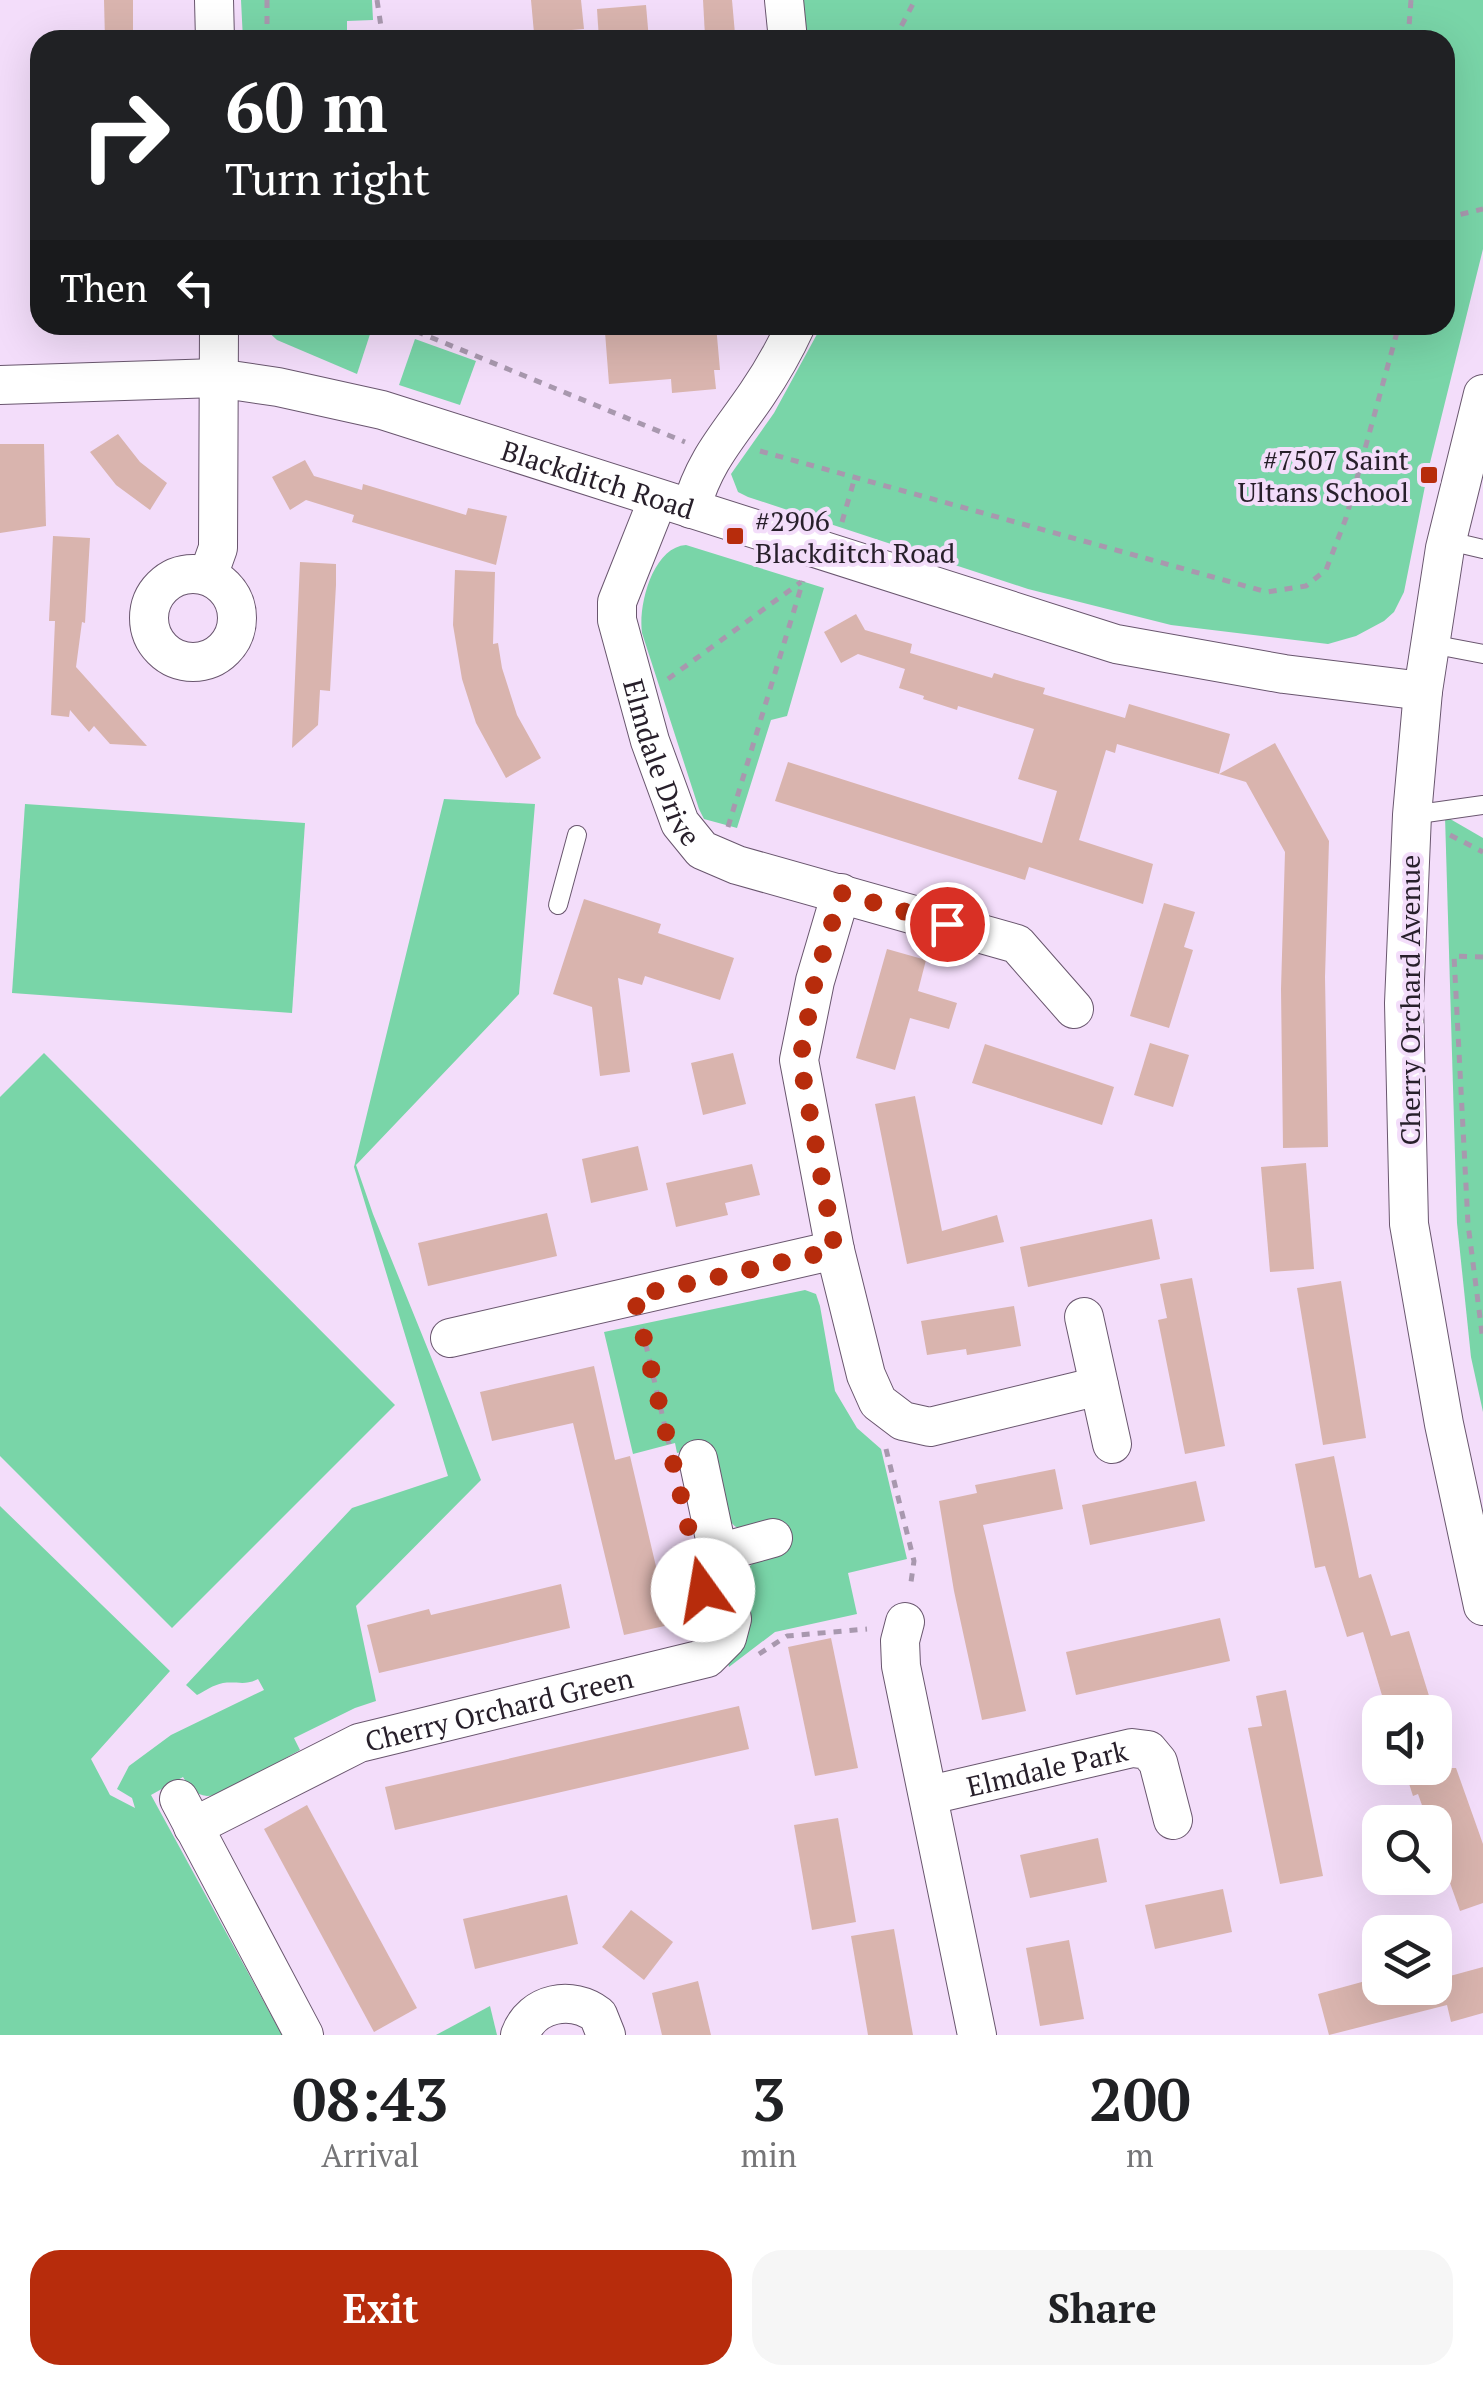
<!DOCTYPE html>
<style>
body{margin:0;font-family:"PT Serif",serif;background:#f6f6f6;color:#202124;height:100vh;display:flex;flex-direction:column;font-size:38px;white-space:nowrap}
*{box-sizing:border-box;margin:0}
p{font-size:32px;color:#757577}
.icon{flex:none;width:55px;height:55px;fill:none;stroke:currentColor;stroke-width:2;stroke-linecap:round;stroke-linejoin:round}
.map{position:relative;height:2035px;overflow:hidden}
.panel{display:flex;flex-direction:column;background:#fff;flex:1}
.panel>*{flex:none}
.hud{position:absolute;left:30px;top:30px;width:1425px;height:305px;border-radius:30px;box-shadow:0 10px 40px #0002;background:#202124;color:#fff;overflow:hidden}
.controls{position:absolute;left:1362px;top:1695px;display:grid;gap:20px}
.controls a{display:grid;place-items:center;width:90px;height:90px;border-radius:20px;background:#fff;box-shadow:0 10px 40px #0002;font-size:50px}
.pin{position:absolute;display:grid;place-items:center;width:85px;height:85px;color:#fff;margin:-42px;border:5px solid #fff;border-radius:50%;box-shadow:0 2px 10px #0007}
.me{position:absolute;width:110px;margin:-55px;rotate:347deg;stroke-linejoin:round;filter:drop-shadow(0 0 8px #0008)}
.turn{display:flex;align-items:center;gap:35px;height:210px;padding:0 30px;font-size:45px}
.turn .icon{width:130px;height:130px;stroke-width:2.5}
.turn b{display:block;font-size:70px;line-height:85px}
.then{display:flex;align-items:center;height:95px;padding:0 30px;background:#0003;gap:20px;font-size:38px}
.eta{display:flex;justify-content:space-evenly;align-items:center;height:170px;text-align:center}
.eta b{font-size:60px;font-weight:700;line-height:70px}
.primary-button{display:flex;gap:20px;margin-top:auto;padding:20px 30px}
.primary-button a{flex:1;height:115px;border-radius:30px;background:#b72c0c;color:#fff;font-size:40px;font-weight:700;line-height:115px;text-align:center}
.primary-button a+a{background:#f6f6f6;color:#202124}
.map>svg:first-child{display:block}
</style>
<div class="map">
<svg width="1483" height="2035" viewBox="0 0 1483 2035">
<rect width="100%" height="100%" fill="#f3ddfa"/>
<!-- green -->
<g fill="#79d5a8">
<path d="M241 0H372L373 20 347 21V40H243Z"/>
<path d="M802 0H1483V249L1428 471 1404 592 1394 612 1384 621 1356 636 1328 644 1171 625 1028 589 748 497 738 492 731 474 774 413 822 325H1445V40H807Z"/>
<path d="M261 325H373L357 374 277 340Z"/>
<path d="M415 339 476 361 460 405 399 385Z"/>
<path d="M686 545 824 588 787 716 771 720 737 828 704 819 699 809 642 633C638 605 653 547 686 545Z"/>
<path d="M444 799 535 804 519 994 356 1165 373 1214 481 1480 356 1606 376 1701 355 1708 294 1738 300 1750C281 1760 225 1796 207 1796 195 1795 189 1787 183 1777L151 1795 282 2035H0V1506L170 1671 91 1759 110 1795 135 1808 132 1798 117 1789 129 1766 171 1735 264 1690 258 1679C245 1686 237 1681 223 1683 213 1685 205 1691 197 1695L186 1685 352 1508 448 1476 354 1167Z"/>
<path d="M25 804 305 823 292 1013 12 993Z"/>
<path d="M1445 816 1483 838V1412L1471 1357 1457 1223Z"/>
<path d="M44 1053 395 1405 172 1628 0 1456V1097Z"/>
<path d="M805 1290 816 1294 820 1306 835 1391 857 1428 881 1449 907 1559 848 1573 857 1614 775 1632 729 1667 727 1660 741 1580C751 1558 766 1556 787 1550L781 1526C769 1528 752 1533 740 1529 720 1523 714 1466 710 1446L677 1453 675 1443 633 1454 604 1332Z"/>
<path d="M490 2006 497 2035H436Z"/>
</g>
<!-- building -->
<g fill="#d9b4ae">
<path d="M104 0H133V40H105Z"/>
<path d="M531 0H581L584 29 534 33Z"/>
<path d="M703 0H732L735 34 705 36Z"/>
<path d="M646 5 649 40H599L597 9Z"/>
<path d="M688 325H716L720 370H714L716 389 672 393 671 379 609 384 605 332Z"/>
<path d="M118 434 140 462 167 483 150 510 116 485 90 452Z"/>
<path d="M0 444H44L46 526 0 533Z"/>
<path d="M305 460 314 476 362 490 363 484 466 515 468 508 507 516 496 565 352 522 354 515 306 500 290 510 272 477Z"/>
<path d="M53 536 90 538 85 623 82 622 76 667 147 746 110 744 94 726 89 732 70 710 69 717 51 715 55 621H49Z"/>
<path d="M300 562 336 564V585L330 691 320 690 318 725 292 748Z"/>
<path d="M455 570 495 572 493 644 498 643 502 668 517 715 541 758 506 778 476 723 462 679 453 625Z"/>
<path d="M856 614 865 630 912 644 910 653 992 678 994 673 1020 681 1045 688 1043 694 1125 718 1129 704 1230 734 1219 774 1117 744 1115 753 1106 750 1079 840 1153 864 1143 904 1029 867 1025 880 775 801 788 762 1042 843 1057 791 1018 779 1034 729 958 706 957 710 923 699 924 696 899 688 905 669 858 654 841 663 824 632Z"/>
<path d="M1275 743 1329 841 1325 977 1328 1147 1283 1148 1281 989 1285 852 1246 782 1219 774Z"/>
<path d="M584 899 661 924 658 933 734 958 720 1000 645 976 642 985 618 978 630 1072 600 1076 592 1007 553 994Z"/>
<path d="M1164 903 1195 912 1184 947 1193 950 1169 1028 1130 1016Z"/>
<path d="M887 949 926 960 918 991 957 1003 949 1029 910 1018 895 1070 856 1058Z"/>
<path d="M1150 1043 1189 1055 1173 1107 1134 1095Z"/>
<path d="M985 1044 1114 1087 1102 1125 972 1083Z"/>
<path d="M733 1053 746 1104 703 1115 691 1063Z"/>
<path d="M915 1096 942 1231 997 1215 1004 1242 907 1264 875 1104Z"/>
<path d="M638 1146 648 1190 591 1203 582 1159Z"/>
<path d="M1306 1163 1314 1269 1270 1272 1261 1167Z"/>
<path d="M752 1164 760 1195 725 1203 728 1215 676 1227 666 1183Z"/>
<path d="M547 1213 557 1256 428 1286 418 1243Z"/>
<path d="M1152 1219 1160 1259 1028 1287 1020 1247Z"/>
<path d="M1192 1278 1225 1446 1185 1454 1158 1320 1167 1318 1160 1284Z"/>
<path d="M1341 1281 1366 1438 1323 1445 1297 1288Z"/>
<path d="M1014 1306 1021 1346 967 1355 966 1349 927 1355 921 1321Z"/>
<path d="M594 1366 615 1460 630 1456 658 1575 662 1573 667 1580 672 1603 665 1604 669 1625 624 1635 573 1423 492 1441 480 1392Z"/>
<path d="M1334 1456 1359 1578 1371 1574 1391 1636 1409 1631 1434 1712H1387L1363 1632 1347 1637 1325 1566 1315 1568 1295 1464Z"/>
<path d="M1055 1469 1063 1509 983 1525 1026 1711 982 1720 954 1591 939 1501 977 1493 975 1485Z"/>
<path d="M1196 1481 1205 1521 1090 1545 1082 1505Z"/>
<path d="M561 1584 570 1628 379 1673 367 1625 429 1609 431 1615Z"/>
<path d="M1220 1618 1230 1661 1076 1695 1066 1652Z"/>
<path d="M831 1638 858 1768 815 1776 788 1647Z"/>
<path d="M1286 1690 1323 1876 1280 1884 1248 1728 1262 1726 1256 1696Z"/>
<path d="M739 1706 749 1749 395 1830 385 1787Z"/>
<path d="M1404 1768H1456L1483 1844V1903L1460 1911 1435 1841V1822H1428L1418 1794 1413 1796Z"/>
<path d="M307 1805 417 2008 374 2032 264 1829Z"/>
<path d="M838 1818 856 1922 812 1930 794 1825Z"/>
<path d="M1098 1838 1107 1882 1030 1898 1020 1855Z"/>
<path d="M1223 1889 1232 1932 1155 1949 1145 1905Z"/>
<path d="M567 1895 578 1944 475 1969 463 1919Z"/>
<path d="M631 1910 673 1942 644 1980 602 1947Z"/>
<path d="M894 1929 913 2035H868L851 1936Z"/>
<path d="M1069 1940 1084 2019 1040 2026 1026 1948Z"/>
<path d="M1483 1967V2013L1451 2022 1447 2005 1329 2035 1318 1994 1380 1977V1988H1442L1439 1979Z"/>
<path d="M698 1981 711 2035H662L652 1993Z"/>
</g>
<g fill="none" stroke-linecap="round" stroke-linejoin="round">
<!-- lane casing -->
<g stroke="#69566e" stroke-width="20">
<g id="lane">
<path d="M1449 541 1483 549"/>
<path d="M1431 644 1483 654"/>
<path d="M1412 815 1483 805"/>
<path d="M558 905 577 835"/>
</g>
</g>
<!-- street casing -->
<g stroke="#69566e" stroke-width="40">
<g id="street">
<path d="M214 0 215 40"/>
<path d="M784 0 788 40"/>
<path id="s1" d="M0 385 217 378 278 387 382 410 1116 644 1284 674 1423 691"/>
<path d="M1483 394 1445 548 1423 691 1412 815 1404 1003 1409 1224 1444 1424 1483 1606"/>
<path id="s2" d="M658 499 617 602V620L650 741 680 823 702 850 737 865 1017 944 1074 1009"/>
<path d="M691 509C704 460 730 434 757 394 772 372 785 349 796 325"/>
<circle cx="193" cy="618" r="44"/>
<path d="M208 576 218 548 219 325"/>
<path d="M841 893 815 981 799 1060 835 1250 866 1375 878 1402 903 1421 930 1427 1099 1386"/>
<path d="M1084 1317 1112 1444"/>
<path d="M450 1338 835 1250"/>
<path d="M718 1553 773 1538"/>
<path d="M905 1622 900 1641 901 1666 977 2035"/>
<path id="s3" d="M930 1795 1132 1748 1148 1750 1158 1762 1173 1820"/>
<path d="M179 1799 304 2035"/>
<path id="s4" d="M193 1827 359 1743 707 1658 727 1638 732 1619 698 1459"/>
<path d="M520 2035C532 2002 572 1995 598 2015L606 2035"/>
</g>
</g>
<!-- path -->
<g stroke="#a898ae" stroke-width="5" stroke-dasharray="8 8" stroke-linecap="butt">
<path d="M267 0V40"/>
<path d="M377 0 383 40"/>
<path d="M894 40 915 0"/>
<path d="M1408 40 1411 0"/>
<path d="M1445 218 1483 209"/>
<path d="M401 325 685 442"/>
<path d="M760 451 1267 592 1306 586 1326 570 1346 518 1399 325"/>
<path d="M842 522 855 477"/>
<path d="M668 679 801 582"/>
<path d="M728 827 803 581"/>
<path d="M1450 835 1483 852"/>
<path d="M1483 957 1454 956 1468 1224 1483 1341"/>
<path d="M642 1328 669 1444"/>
<path d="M886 1449 914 1561 910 1589"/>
<path d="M759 1654 787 1636 867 1629"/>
</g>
<!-- lane -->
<use href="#lane" stroke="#fff" stroke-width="18"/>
<!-- street -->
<use href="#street" stroke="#fff" stroke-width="38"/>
</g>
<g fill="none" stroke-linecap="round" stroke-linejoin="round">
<!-- route -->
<path stroke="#b72c0c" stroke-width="18" stroke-dasharray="0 32.4" d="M703 1590 634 1296 835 1250 800 1060 815 980 841 893 947 924"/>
</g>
<!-- markers -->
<g fill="#b72c0c" stroke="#f3ddfa" stroke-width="4">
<rect x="1419" y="465" width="20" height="20" rx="5"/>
<rect x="725" y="526" width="20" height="20" rx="5"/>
</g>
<g text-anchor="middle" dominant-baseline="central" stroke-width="8" stroke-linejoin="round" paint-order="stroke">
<!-- poi labels -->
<g font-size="28" fill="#271f2a" stroke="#f3ddfa" text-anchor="end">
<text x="1409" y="459">#7507 Saint<tspan x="1409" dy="32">Ultans School</tspan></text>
<text x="755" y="520" text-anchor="start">#2906<tspan x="755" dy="32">Blackditch Road</tspan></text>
</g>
<!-- street labels -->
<g font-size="28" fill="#271f2a" stroke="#f3ddfa">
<text stroke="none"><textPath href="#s1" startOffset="612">Blackditch Road</textPath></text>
<text stroke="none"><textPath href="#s2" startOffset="278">Elmdale Drive</textPath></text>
<text transform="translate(1409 1000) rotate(-90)">Cherry Orchard Avenue</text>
<text stroke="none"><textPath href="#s4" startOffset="330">Cherry Orchard Green</textPath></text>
<text stroke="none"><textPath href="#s3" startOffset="120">Elmdale Park</textPath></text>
</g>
</g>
</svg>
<div class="controls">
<a><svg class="icon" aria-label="sound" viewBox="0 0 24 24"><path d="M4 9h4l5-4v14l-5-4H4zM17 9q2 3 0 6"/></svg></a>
<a><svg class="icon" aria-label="search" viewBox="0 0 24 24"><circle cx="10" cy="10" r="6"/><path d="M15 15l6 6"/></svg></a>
<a><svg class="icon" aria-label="layers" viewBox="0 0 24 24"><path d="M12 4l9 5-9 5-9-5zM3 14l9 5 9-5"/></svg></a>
</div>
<div class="pin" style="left:947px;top:924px;background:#d93025"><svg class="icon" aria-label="arrive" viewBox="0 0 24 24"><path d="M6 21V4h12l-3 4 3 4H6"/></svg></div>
<svg class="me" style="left:703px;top:1590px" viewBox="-20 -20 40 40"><circle r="19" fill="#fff"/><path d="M0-13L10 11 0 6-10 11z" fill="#b72c0c"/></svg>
<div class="hud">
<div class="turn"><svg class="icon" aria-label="right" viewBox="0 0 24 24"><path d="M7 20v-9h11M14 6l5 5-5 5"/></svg><div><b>60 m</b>Turn right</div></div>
<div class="then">Then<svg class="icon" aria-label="left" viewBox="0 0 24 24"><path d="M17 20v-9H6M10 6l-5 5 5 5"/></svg></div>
</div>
</div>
<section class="panel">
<div class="eta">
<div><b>08:43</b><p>Arrival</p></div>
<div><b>3</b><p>min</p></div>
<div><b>200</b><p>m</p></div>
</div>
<div class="primary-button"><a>Exit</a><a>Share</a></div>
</section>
